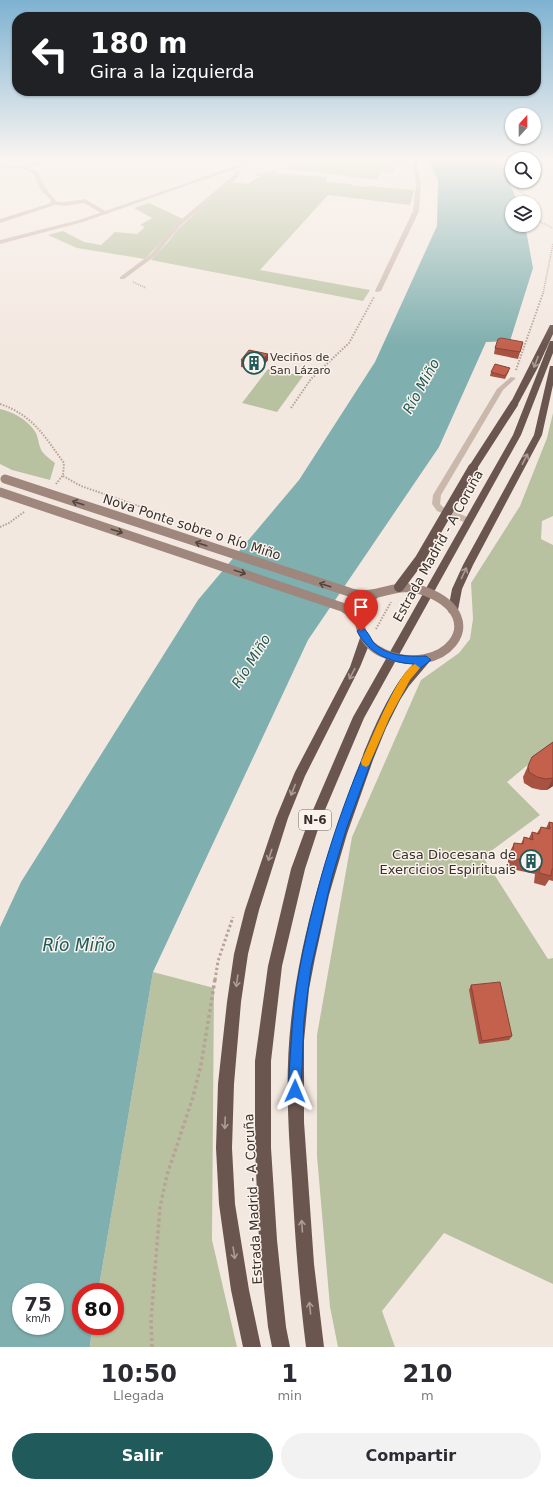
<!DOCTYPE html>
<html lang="es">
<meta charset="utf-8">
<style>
body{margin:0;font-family:"DejaVu Sans",sans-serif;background:#f2f2f3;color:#2b2b33;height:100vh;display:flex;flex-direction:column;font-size:15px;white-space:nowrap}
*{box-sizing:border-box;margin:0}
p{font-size:13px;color:#7c7c81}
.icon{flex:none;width:22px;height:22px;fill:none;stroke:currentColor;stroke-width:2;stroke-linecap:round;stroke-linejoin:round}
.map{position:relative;height:1347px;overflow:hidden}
.sheet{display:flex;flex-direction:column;background:#fff;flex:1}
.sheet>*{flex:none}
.banner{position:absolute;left:12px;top:12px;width:529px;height:84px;border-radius:16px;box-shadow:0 1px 3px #0004;background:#202124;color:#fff;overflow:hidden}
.needle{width:26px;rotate:21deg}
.buttons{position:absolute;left:505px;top:108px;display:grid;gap:8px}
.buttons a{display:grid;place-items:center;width:36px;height:36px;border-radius:50%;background:#fff;box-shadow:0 1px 3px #0004;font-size:20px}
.speed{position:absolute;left:12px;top:1283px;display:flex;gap:8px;font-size:20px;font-weight:700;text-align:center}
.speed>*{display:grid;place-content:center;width:52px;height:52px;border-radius:50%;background:#fff;box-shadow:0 1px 3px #0004;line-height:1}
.speed small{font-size:10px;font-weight:400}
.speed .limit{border:6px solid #d22;background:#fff;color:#111}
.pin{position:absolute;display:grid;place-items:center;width:34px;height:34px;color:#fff;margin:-41px -17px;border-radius:50% 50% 50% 0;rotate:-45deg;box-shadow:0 0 4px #0007}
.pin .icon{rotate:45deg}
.me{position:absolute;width:44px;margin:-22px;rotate:1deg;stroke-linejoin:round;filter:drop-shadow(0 0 3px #0008)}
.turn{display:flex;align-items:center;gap:14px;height:84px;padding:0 12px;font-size:18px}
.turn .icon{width:52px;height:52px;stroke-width:2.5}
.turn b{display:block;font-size:28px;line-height:34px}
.eta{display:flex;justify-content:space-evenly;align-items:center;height:68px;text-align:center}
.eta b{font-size:24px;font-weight:700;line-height:28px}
.cta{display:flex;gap:8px;margin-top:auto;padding:8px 12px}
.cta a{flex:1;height:46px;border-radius:24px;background:#205a5a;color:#fff;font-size:16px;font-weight:700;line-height:46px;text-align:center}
.cta a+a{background:#f2f2f3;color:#2b2b33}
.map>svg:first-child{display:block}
</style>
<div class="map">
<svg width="553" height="1347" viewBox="0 0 553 1347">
<rect width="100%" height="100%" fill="#f3e8e0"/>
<!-- green -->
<g fill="#b9c2a0">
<path d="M300 158C313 158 324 158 337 160L339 158H407L410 165 395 166 393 173 381 172 377 180 282 168 299 163 295 162Z"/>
<path d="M271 170 277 171 275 173 327 177 326 182 352 184V186L366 187 367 186 414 190 410 205 328 195 260 270 370 290 363 301 151 260 168 242 178 229 230 182 248 184 260 176 254 175 258 172 263 173Z"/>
<path d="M149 203 183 219 145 259 77 248 48 235 63 231 84 242 101 245 115 232 137 234 145 227 140 225 152 218 134 208Z"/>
<path d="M268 369 303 376 277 412 242 403Z"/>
<path d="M0 409C13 412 26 419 34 430 38 435 38 441 40 447 42 454 49 458 55 463L50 480 12 470 0 464Z"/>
<path d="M553 413V516L542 521 541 539 553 545V744L507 782 540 815 483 857 548 959 553 958V1284L444 1233 382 1311 395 1347H338L330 1307 317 1156V1035L352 837 421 680 459 653 470 639 473 619 471 583 520 506 547 438Z"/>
<path d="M153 972 214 988 212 1240 237 1347H90L92 1326H115V1292H98Z"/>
</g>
<!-- water -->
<path fill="#7fafae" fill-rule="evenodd" d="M427 158H499L518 203H512V225H525L533 268 510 341 486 342 439 447 308 640 153 972 98 1292H81V1326H92L90 1347H0V927L21 882 198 600 299 480 375 362 437 226 438 180ZM21 1292H55V1326H21Z"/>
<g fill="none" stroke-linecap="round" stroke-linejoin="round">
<!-- path-far3 -->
<g stroke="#b7a296" stroke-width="1.5" stroke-dasharray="1 1" stroke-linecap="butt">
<path d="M501 158C509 177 511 187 530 198L531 203"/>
<path d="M534 217 538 221 553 228"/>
<path d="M133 282 146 288"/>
<path d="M543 294 553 244"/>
</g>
<!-- path-far2 -->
<g stroke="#b7a296" stroke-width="2" stroke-dasharray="1.5 1.5" stroke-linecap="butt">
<path d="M516 370 543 293"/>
<path d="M0 404C33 415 45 437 64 463L63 475 56 484"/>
<path d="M291 408 311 379 349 343 374 297"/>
<path d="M63 476 81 486 170 517"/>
<path d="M0 527 9 523 24 512"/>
<path d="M376 629 391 602"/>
</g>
<!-- path-far1 -->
<path stroke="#b7a296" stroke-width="3" stroke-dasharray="2.5 2.5" stroke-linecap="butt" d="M215 980 218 961 233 917"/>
<!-- path -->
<path stroke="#b7a296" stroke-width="3.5" stroke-dasharray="3 3" stroke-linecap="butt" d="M152 1347 151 1320 160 1207 167 1175 193 1097 201 1065 215 979"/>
<!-- service -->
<path fill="#cbb8ac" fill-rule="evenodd" d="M511 377 516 378 503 390 441 495 440 504 443 507 472 519 473 521 469 524 466 523 437 511 432 504 433 495 497 389Z"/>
<!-- minor -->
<g fill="#cbb8ac" fill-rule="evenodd">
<path d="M47 158H52L29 168 37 171 46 189 57 202H65L85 199 107 212V214H103L84 203 65 206 55 205 0 223V219L48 204 51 202V200L41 190 33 173 24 169 0 167V165L24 166Z"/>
<path d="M412 158H416L421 184 419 211 381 291 376 292 375 291 413 211 416 184Z"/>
<path d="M231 168 240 171 238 177 180 226 155 256 124 279H120V277L151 254 176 224 234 175 235 172 231 170Z"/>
</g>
<!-- tertiary -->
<path fill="#cbb8ac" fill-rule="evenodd" d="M259 158H265L83 222 0 244V240L79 220Z"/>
<!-- secondary -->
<path fill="#9f877d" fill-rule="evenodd" d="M376 591 381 594 368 608 362 624H356C350 613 365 594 376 591Z"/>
<!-- trunk -->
<g fill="#6a564f" fill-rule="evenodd">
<path d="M550 325H553V334L537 369 517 406H511L510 404Z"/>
<path d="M550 341H553V353L521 435 364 718 322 817 305 869 282 966 271 1061V1148L277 1240 286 1327 290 1347H272L268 1327 259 1240 255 1148V1061L268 966 291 869 310 817 353 717 513 435Z"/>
<path d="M550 366H553V385L542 435 473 565 462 589 458 610 457 613H449L448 610 452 589 463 565 534 435Z"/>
<path d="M365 634 369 635 370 638 369 645 360 667 305 776 288 818 259 910 248 954 241 1002 234 1084 232 1148 235 1204 249 1290 261 1347H243L231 1290 219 1204 216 1148 218 1084 227 1002 234 954 245 910 276 818 295 772 350 667 361 635Z"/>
<path d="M426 656 430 657 431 660 409 686 400 700 386 728 373 760 347 834 329 895 315 958 309 989 304 1041V1122L314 1264 324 1347H306C299 1292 295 1236 292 1181 288 1127 285 1074 291 1021 301 929 330 841 363 755 373 730 400 664 426 656Z"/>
</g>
<!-- secondary-bridge -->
<path stroke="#9f877d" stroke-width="9" d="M0 492 342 607C347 610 353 613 357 618 359 621 360 625 361 629 365 640 373 649 383 653 443 680 494 619 427 592 395 579 381 600 352 593L5 479"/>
<!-- trunk-bridge-far1 -->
<path stroke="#6a564f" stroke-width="8" d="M472 469 514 404"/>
<!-- trunk-bridge -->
<path stroke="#6a564f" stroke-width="10" d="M399 587 420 559 473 468"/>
</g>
<!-- wall -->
<g fill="#a85342">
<path d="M523 342 518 359 494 354 495 348Z"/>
<path d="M268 354V360L259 371 241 367V360Z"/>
<path d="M509 371 505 379 490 376 491 372Z"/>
<path d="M553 742V786L547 790H541L532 788 524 783 523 777 532 757Z"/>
<path d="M549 822 553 823V881L549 880 545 886 534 883 535 874 507 868 509 854 514 843 521 844 524 837 529 838 532 832 537 833 541 827 546 828Z"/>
<path d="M471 985 512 1036 509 1040 479 1044 469 990Z"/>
</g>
<!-- shaded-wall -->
<g fill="#884436">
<path d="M268 354V360L259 371V364Z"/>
<path d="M553 778V786L547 790Z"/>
</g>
<!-- building -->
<g fill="#c3614d" stroke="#884436">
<path d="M501 338 523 342 520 352 495 348 498 339Z"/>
<path d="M249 350 268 354 259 364 241 360Z"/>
<path d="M495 364 510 368 505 376 491 372Z"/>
<path d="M553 742V778L546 779 537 777 529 772 528 766 532 757Z"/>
<path d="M549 822 553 823V869H552L551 876 539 873 541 864 512 858 514 843 523 844 524 837 533 840 532 832 539 834 541 827 550 829Z"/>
<path d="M500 982 512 1036 482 1041 471 985Z"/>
</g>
<!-- one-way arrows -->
<defs><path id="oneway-shaft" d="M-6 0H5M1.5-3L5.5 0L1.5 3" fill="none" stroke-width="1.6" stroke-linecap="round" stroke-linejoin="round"/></defs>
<g stroke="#ab9d96">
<use href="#oneway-shaft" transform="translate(536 362) rotate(111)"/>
<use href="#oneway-shaft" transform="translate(525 459) rotate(-63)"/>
<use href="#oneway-shaft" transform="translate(464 573) rotate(-65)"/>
<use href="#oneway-shaft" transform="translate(352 674) rotate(118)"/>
<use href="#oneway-shaft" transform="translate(293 790) rotate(112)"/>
<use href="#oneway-shaft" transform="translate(270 855) rotate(108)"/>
<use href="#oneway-shaft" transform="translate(237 981) rotate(98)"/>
<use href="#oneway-shaft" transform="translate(225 1123) rotate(92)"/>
<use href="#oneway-shaft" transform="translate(302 1226) rotate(-94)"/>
<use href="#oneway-shaft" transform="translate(234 1253) rotate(81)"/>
<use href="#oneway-shaft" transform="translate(310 1308) rotate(-96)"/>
</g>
<g stroke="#52443f">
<use href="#oneway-shaft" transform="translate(78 503) rotate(-162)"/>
<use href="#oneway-shaft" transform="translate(117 531) rotate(18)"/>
<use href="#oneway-shaft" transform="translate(201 544) rotate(-162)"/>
<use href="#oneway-shaft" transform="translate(240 572) rotate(18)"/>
<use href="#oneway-shaft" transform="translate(325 585) rotate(-162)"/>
</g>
<!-- sky -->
<linearGradient id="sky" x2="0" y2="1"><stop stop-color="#7eb2d1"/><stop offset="0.46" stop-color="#faf5f1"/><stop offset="1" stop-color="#faf5f1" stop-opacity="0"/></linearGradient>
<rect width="553" height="346" fill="url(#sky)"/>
<!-- route -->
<path fill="#1a73e8" stroke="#114b97" d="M361 628C367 629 370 637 373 642 386 656 408 657 426 656L431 660 418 670 410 680 390 717 375 751 347 827 332 877 311 968 304 1020 301 1091 299 1095 295 1097 290 1095 288 1091C291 1049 292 1008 300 967 315 888 339 810 372 737 381 716 397 679 414 664 390 663 368 653 357 631Z"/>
<!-- slow -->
<path fill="#f59e0b" d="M415 664 420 668 410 680 390 717 369 765 366 767 362 765 361 762C369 745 399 669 415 664Z"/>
<!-- icons -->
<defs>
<g id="building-ring" transform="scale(1.15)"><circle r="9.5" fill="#faf3ec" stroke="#205a5a" stroke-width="1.5"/><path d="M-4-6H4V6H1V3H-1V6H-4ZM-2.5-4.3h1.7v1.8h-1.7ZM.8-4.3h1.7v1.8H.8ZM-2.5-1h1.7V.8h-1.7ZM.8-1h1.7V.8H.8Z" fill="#205a5a"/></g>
</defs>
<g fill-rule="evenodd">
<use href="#building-ring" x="254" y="363"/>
<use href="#building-ring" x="531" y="861"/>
</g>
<g text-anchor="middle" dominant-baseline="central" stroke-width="3" stroke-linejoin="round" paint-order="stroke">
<!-- far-poi labels -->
<g font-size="11" fill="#392e2a" stroke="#faf3ec" text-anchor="start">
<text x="270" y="357">Veciños de<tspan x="270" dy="13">San Lázaro</tspan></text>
</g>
<!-- shield labels -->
<rect fill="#faf3ec" stroke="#736964" stroke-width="1" x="299" y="810" width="32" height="20" rx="3"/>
<g font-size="12" font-weight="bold" fill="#392e2a">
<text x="315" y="820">N-6</text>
</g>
<!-- street labels -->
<g font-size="13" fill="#392e2a" stroke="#faf3ec">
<text transform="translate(192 527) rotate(18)">Nova Ponte sobre o Río Miño</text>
<text transform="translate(438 546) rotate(-61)">Estrada Madrid - A Coruña</text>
<text transform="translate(253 1199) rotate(-93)">Estrada Madrid - A Coruña</text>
</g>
<!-- poi labels -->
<g font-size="13" fill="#392e2a" stroke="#faf3ec" text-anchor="end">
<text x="516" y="854">Casa Diocesana de<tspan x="516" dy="15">Exercicios Espirituais</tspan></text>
</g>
<!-- water labels -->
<g font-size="14" font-style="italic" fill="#205a5a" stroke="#faf3ec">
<text transform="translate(421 386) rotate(-61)">Río Miño</text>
<text transform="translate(251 661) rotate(-58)">Río Miño</text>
</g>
<!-- near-water labels -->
<g font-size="17" font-style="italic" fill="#205a5a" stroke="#faf3ec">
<text x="79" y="945">Río Miño</text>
</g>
</g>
</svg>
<div class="buttons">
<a><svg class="needle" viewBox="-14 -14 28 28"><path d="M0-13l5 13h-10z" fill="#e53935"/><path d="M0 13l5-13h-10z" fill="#7c7c81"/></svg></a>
<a><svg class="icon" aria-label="search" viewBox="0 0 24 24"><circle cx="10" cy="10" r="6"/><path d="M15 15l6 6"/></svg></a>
<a><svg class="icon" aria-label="layers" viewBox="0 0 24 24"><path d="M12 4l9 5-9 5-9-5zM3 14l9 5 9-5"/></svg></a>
</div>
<div class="speed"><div>75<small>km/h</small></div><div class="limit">80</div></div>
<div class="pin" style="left:361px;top:631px;background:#d93025"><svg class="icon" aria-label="arrive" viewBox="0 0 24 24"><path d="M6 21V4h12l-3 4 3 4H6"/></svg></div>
<svg class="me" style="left:295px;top:1091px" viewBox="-20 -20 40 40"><path d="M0-17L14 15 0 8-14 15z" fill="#1a73e8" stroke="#fff" stroke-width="4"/></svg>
<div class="banner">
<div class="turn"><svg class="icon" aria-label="left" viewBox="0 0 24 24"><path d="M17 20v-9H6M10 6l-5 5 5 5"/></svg><div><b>180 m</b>Gira a la izquierda</div></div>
</div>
</div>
<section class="sheet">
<div class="eta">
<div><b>10:50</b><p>Llegada</p></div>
<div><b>1</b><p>min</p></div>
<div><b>210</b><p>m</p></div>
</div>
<div class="cta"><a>Salir</a><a>Compartir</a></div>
</section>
